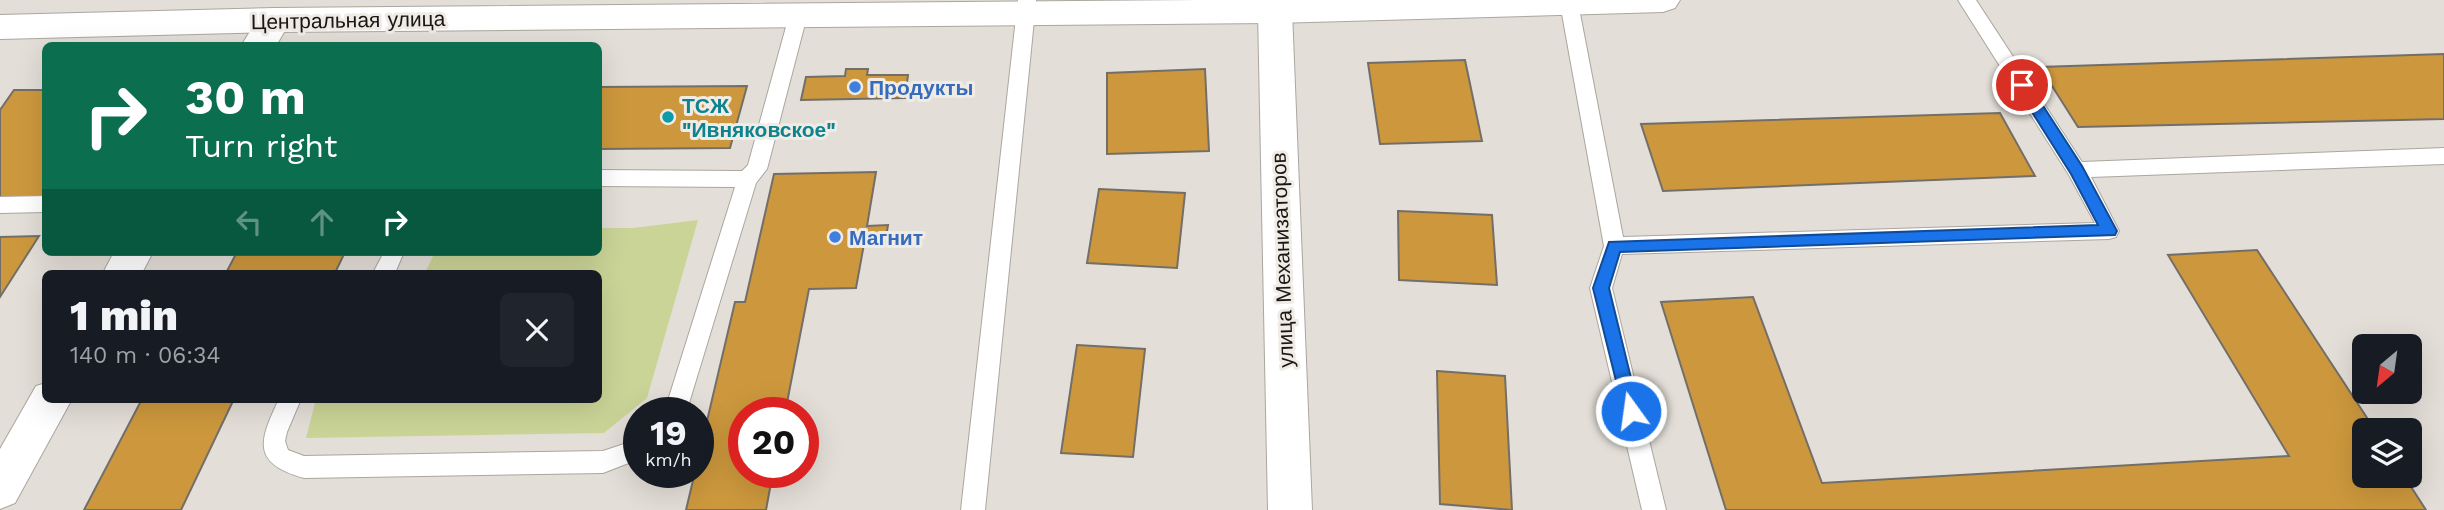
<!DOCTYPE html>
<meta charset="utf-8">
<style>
body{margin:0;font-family:"Work Sans",sans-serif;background:#20242c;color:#f1f3f6;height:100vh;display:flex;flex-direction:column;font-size:26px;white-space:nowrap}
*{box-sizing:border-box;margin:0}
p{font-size:23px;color:#9ea1a6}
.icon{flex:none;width:38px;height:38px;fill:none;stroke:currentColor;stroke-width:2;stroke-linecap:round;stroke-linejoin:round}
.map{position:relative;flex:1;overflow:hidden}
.sheet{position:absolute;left:42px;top:270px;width:560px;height:133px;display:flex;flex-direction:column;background:#171b24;border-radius:10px;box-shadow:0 7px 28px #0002}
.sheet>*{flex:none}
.guide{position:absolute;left:42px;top:42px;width:560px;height:214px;border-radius:10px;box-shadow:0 7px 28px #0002;background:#0b6e4f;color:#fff;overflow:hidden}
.needle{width:46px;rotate:209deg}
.tools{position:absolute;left:2352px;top:334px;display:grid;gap:14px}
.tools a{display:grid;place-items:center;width:70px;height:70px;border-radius:10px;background:#171b24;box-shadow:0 7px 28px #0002;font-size:35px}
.speed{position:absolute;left:623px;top:397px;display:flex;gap:14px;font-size:35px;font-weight:700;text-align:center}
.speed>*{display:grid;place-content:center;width:91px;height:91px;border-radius:50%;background:#171b24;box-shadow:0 7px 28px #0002;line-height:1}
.speed small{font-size:18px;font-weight:400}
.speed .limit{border:10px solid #d22;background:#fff;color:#111}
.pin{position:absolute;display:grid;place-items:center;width:60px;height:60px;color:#fff;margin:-30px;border:4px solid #fff;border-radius:50%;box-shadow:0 2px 7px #0007}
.me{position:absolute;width:77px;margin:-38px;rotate:346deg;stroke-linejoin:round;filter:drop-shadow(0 0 5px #0008)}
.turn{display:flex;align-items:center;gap:24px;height:147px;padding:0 28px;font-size:32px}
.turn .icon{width:91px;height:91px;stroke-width:2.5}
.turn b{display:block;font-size:49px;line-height:60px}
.lanes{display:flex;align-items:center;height:66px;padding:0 28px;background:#0003;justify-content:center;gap:35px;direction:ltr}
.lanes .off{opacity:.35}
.round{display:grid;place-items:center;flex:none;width:74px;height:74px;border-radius:10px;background:#20242c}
.headline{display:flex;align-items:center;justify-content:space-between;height:119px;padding:0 28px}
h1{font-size:42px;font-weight:800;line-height:52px}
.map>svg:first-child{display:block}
</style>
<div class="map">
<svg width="2444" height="510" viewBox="0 0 2444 510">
<rect width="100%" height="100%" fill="#e3ded7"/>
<!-- green -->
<path fill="#cbd497" d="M698 220 647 398 604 433 306 438 316 399H598V273H425L435 252H598L599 228H633Z"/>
<!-- building -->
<g fill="#cd983d" stroke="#736f68" stroke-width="2">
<path d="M2444 54V119L2078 127 2040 67Z"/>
<path d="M1465 60 1482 141 1380 144 1368 63Z"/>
<path d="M846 69H868L867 75H908L905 98 801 100 806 77 845 76Z"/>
<path d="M1205 69 1209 151 1107 154V73Z"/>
<path d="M747 86 730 148 598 149V87Z"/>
<path d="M14 90H46V198H0V110Z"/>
<path d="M2000 113 2035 176 1663 191 1641 124Z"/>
<path d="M876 172 867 226 888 225 885 243 864 244 856 288 809 289 785 413H744V472H773L766 510H686L695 472H698V459L735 302H745L774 174Z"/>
<path d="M1099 189 1185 193 1177 268 1087 263Z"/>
<path d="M1398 211 1492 215 1497 285 1399 280Z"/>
<path d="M39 236 0 297V237Z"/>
<path d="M2257 250 2375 430H2364V476H2404L2426 510H1726L1661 302 1753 297 1822 483 2289 456 2168 255Z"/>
<path d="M237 252H345L335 273H226Z"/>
<path d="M1077 345 1145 349 1133 457 1061 453Z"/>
<path d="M1437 371 1505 376 1512 510 1440 504Z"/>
<path d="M142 399H234L181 510H84Z"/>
</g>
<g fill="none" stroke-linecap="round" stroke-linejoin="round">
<!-- service casing -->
<g stroke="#aba69f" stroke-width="2">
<g id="service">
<path d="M1018 0H1036L985 510H961Z"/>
<path d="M1562 0H1576L1578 3 1623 237 2095 223 2069 175 1958 0H1976L2082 162 2444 148V164L2091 177 2119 231 2116 237 2109 239 1622 254 1612 288 1666 510H1642L1590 288 1604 246 1560 3Z"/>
<path d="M798 10 804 11 807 16 767 169 756 183 686 413H664L735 187 598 186V170L742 171 748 165 789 16 792 11Z"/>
<path d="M46 196V212L0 213V197Z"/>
<path d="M384 252H404L395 273H373Z"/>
<path d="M279 399H301L287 432 285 441 288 450 304 456 603 451 639 439V459L603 473 304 478C251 463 259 441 279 399Z"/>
</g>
</g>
<!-- minor casing -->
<g stroke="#aba69f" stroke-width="2">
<g id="minor">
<path d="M1277 0 1287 3 1292 11 1312 510H1268L1258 11 1263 3Z"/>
<path d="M274 8 286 12 291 20 276 46H241L262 12Z"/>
<path d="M114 252H153L142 273H103Z"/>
<path d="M46 383V399H72L15 503 0 509V449L36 386Z"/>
</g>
</g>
<!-- tertiary casing -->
<g stroke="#aba69f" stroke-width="2">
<path id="tertiary" d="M1198 0H1680L1675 8 1663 12 1275 23 274 32 0 39V15L274 8Z"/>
</g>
<!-- service -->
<use href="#service" fill="#fff" fill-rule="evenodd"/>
<!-- minor -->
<use href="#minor" fill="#fff" fill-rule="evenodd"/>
<!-- tertiary -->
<use href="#tertiary" fill="#fff" fill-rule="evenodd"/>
</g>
<!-- route -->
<path fill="#1a73e8" stroke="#114b97" stroke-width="2" d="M2022 80 2027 81 2082 166 2117 231 2115 235 1620 252 1609 288 1639 411 1637 417 1631 419 1625 417 1593 288 1609 242 2098 225 2071 174 2015 85Z"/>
<!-- markers -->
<g fill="#3f7fe0" stroke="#f0ebe4" stroke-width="2.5">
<circle cx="855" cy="87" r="7"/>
<circle cx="835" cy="237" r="7"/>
</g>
<circle fill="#0f9aa8" stroke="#f0ebe4" stroke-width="2.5" cx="668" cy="117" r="7"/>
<g text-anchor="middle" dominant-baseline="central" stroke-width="6" stroke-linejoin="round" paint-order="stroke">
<!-- street labels -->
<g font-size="21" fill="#181714" stroke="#f0ebe4">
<text transform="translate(348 20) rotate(-1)">Центральная улица</text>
<text transform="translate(1282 260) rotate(-92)">улица Механизаторов</text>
</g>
<!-- shop labels -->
<g font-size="21" font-weight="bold" fill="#366cbe" stroke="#f0ebe4" text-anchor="start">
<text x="869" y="87">Продукты</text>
<text x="849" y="237">Магнит</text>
</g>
<!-- culture labels -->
<g font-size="21" font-weight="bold" fill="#0d838f" stroke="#f0ebe4" text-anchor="start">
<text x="682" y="105">ТСЖ<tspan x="682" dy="24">"Ивняковское"</tspan></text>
</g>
</g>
</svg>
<div class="tools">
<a><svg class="needle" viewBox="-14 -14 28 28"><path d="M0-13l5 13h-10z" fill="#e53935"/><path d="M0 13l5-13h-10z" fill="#9ea1a6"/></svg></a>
<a><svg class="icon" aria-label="layers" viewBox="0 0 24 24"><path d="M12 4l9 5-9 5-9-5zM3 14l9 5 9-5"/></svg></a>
</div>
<div class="speed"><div>19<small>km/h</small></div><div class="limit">20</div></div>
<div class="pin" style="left:2022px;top:85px;background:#d93025"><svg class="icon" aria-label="arrive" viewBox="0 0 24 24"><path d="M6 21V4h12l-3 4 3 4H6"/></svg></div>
<svg class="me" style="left:1631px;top:411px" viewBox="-20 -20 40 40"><circle r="17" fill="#1a73e8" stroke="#fff" stroke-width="3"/><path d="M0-11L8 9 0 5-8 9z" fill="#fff"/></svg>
<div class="guide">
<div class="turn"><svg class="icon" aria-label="right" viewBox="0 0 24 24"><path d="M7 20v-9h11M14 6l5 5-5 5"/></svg><div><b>30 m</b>Turn right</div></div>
<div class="lanes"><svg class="icon off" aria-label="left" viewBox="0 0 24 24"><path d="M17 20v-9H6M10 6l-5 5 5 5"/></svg><svg class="icon off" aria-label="ahead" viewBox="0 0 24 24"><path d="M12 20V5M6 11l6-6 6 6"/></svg><svg class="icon" aria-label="right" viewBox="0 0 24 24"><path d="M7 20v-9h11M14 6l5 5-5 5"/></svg></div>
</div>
<section class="sheet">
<div class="headline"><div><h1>1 min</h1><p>140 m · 06:34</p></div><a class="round"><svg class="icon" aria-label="close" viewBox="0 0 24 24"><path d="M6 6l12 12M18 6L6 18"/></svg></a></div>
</section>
</div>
